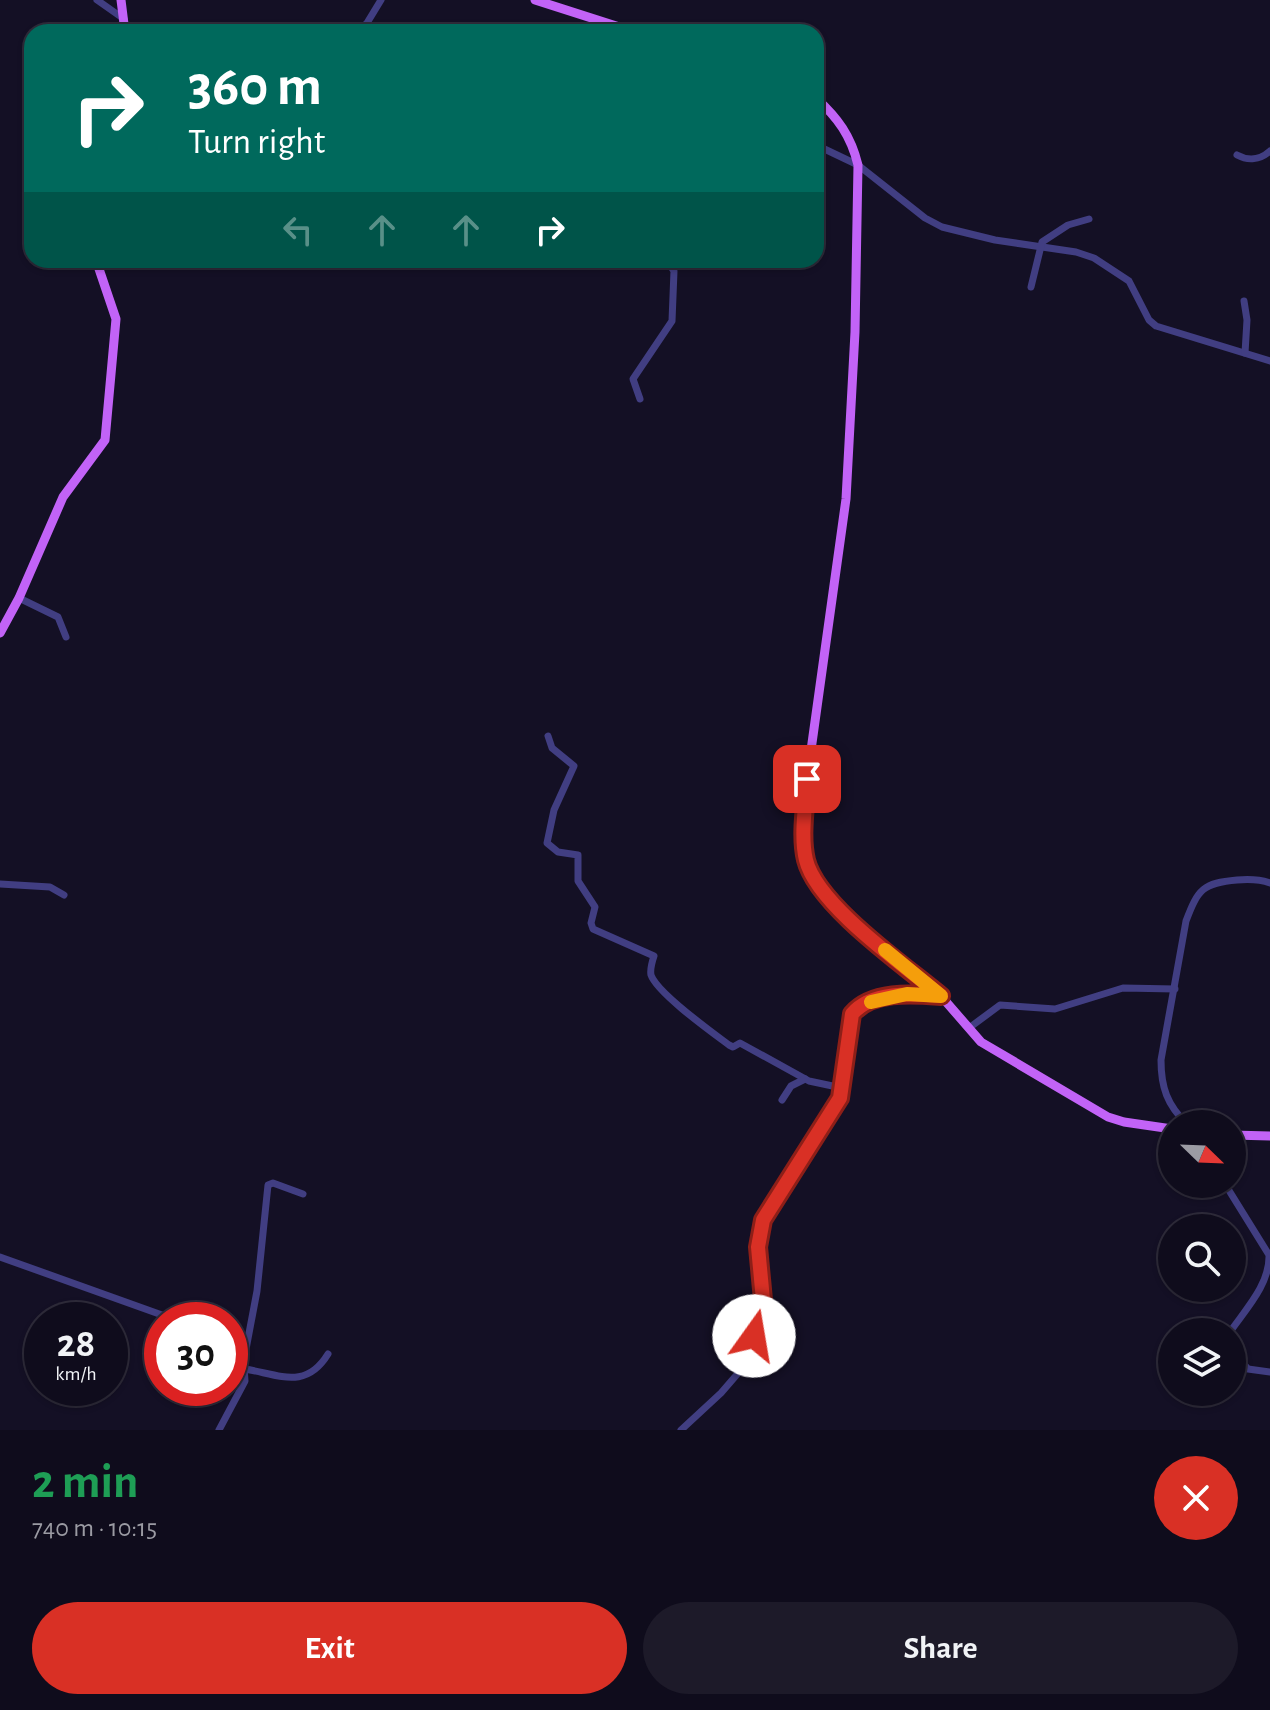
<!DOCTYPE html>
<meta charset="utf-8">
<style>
body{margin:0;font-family:"Alegreya Sans",sans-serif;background:#1d1a29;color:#f1f3f6;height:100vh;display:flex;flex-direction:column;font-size:30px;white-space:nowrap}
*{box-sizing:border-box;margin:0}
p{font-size:26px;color:#9b9ba3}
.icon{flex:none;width:44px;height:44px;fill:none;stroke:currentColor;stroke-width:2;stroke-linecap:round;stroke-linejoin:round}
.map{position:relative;height:1430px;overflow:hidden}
.details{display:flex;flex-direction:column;background:#0f0c1c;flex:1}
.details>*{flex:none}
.banner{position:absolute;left:24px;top:24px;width:800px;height:244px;border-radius:24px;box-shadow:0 2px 6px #0004,0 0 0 2px #2f2c3b;background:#00695c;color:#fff;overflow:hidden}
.needle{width:52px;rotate:113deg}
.controls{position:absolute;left:1158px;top:1110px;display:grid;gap:16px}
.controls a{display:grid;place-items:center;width:88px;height:88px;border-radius:50%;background:#0f0c1c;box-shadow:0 2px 6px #0004,0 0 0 2px #2f2c3b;font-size:40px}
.speed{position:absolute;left:24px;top:1302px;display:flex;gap:16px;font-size:40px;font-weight:700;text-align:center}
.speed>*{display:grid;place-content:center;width:104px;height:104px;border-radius:50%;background:#0f0c1c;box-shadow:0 2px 6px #0004,0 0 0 2px #2f2c3b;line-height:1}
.speed small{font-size:20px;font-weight:400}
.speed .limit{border:12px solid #d22;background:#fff;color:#111}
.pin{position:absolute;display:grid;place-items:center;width:68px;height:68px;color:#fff;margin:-34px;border-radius:16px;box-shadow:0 4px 12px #0006}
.me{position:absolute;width:88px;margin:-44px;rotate:13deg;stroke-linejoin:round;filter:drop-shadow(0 0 6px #0008)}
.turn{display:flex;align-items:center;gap:28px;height:168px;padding:0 32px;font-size:36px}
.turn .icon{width:104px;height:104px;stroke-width:2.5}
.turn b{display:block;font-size:56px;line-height:68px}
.lanes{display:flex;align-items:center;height:76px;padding:0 32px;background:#0003;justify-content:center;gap:40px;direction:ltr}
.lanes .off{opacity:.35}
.round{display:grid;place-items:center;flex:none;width:84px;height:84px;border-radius:42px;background:#1d1a29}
.summary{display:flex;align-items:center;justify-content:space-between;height:136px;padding:0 32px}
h1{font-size:48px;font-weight:600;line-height:60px;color:#1e9e55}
.action{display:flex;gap:16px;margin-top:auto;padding:16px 32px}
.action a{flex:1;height:92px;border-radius:48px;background:#d93025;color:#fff;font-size:32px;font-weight:600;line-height:92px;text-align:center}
.action a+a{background:#1d1a29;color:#f1f3f6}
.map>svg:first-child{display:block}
</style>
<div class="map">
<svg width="1270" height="1430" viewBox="0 0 1270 1430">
<rect width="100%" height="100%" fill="#141025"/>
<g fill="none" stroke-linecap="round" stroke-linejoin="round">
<!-- minor -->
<g stroke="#413e82" stroke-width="7">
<path d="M97 0 124 19"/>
<path d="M357 32 367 23 381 0"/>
<path d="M816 145 858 165 925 218 942 227 995 240 1076 252 1094 258 1129 281 1149 320 1156 326 1270 361"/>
<path d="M1237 155C1248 161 1260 160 1270 151"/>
<path d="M1031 287 1042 242 1068 225 1089 219"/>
<path d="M1244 301 1247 320 1245 353"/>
<path d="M640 399 633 379 672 321 674 271 666 260"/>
<path d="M19 598 58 617 66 637"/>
<path d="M548 736 552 748 574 766 554 810 547 843 558 852 578 855V881L595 907 591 923 593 929 654 956C652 962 650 970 651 975 657 993 713 1033 729 1045L733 1047 740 1043 809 1081 842 1088"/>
<path d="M0 884 50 887 64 895"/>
<path d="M969 1028 1000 1005 1055 1009 1123 988 1175 989"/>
<path d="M782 1100 791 1086 805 1079"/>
<path d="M1187 1124C1167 1105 1161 1087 1161 1060L1186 921C1198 889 1203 883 1237 880 1248 879 1259 879 1270 883"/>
<path d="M1225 1184 1269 1255C1270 1284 1246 1309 1230 1332"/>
<path d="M0 1257 176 1320"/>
<path d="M1232 1352 1248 1369 1270 1372"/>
<path d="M243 1365 257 1291 268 1185 273 1183 303 1194"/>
<path d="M245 1369C280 1375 306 1390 328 1354"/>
<path d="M219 1430 245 1381 244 1367 230 1353"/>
<path d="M681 1430 721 1393 740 1371 754 1336 763 1300 758 1247 763 1220 840 1098 852 1014C871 990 913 995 940 996"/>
</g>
<!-- major -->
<g stroke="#c263f7" stroke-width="9">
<path d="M121 0 125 32"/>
<path d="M535 0 635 32"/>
<path d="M816 98C838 118 851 136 858 165L855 332 846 499 807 779 806 859 815 882 828 899 875 942 941 996 981 1042 1108 1117 1124 1122 1172 1129"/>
<path d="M0 633 19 598 63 497 105 440 116 319 96 260"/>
<path d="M1232 1135 1270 1136"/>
</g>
</g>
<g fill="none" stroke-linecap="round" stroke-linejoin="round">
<!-- route casing -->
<g stroke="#8d1f18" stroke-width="20">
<path id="route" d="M754 1336 763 1300 758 1247 763 1220 840 1098 852 1014C872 990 914 994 941 996 905 966 817 905 806 860 800 835 806 804 807 779"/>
</g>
<!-- route -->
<use href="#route" stroke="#d93025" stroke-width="14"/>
<!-- slow -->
<path stroke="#f59e0b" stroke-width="14" d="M871 1002 907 994 941 996 885 950"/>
</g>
</svg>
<div class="controls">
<a><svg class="needle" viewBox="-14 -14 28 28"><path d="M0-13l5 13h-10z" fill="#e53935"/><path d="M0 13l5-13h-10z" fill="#9b9ba3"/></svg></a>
<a><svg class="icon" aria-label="search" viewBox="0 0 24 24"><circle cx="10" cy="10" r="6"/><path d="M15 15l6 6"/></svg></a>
<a><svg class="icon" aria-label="layers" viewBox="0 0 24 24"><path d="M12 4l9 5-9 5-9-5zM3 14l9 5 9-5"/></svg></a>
</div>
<div class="speed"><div>28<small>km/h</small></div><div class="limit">30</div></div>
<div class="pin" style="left:807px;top:779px;background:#d93025"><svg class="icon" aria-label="arrive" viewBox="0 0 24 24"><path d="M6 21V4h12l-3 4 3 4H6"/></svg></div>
<svg class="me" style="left:754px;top:1336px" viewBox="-20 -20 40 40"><circle r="19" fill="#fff"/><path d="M0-13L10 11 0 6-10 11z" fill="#d93025"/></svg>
<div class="banner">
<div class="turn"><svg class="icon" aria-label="right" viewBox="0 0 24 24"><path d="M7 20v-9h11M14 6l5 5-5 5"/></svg><div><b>360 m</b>Turn right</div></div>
<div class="lanes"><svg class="icon off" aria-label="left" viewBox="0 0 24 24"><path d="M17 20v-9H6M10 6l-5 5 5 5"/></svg><svg class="icon off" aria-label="ahead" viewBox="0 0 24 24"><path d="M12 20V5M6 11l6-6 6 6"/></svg><svg class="icon off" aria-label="ahead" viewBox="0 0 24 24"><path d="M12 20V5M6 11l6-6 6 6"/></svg><svg class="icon" aria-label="right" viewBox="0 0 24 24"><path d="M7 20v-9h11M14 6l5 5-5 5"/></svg></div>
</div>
</div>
<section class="details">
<div class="summary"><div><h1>2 min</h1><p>740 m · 10:15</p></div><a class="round" style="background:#d93025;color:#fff"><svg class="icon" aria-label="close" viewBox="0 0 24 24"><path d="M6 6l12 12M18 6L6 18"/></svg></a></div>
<div class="action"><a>Exit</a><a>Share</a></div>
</section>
